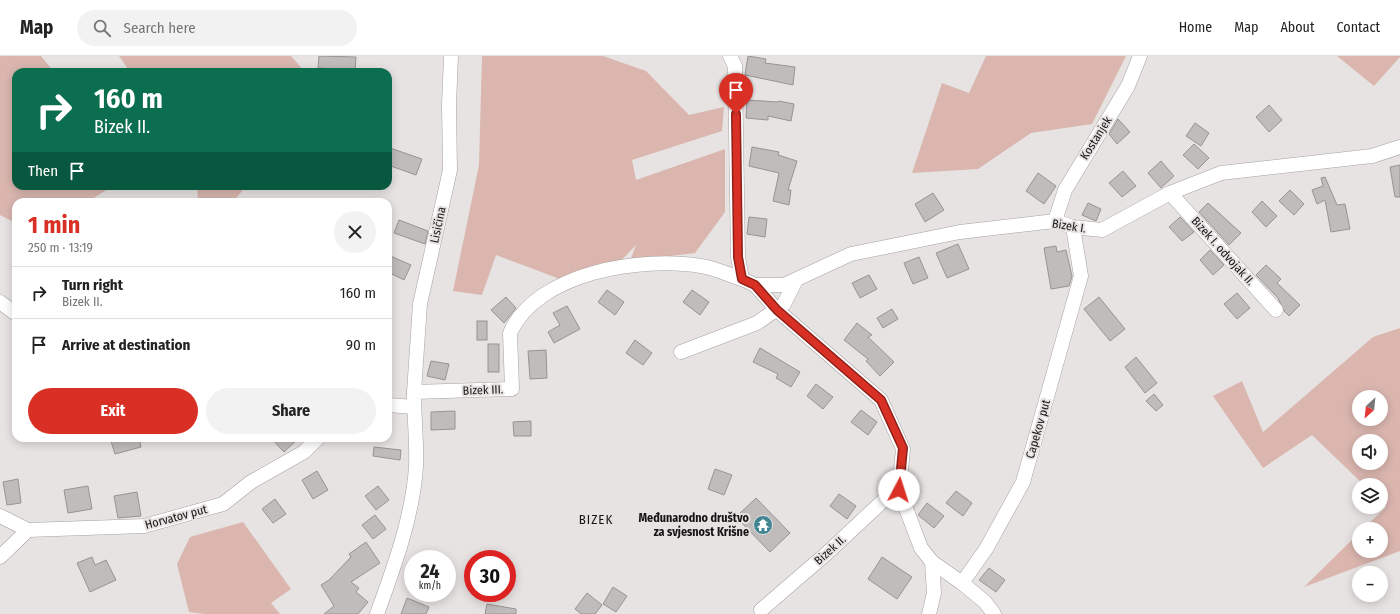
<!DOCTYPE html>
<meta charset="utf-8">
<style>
body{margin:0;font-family:"Fira Sans Condensed",sans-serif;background:#f2f2f2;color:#222;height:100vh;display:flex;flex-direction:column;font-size:15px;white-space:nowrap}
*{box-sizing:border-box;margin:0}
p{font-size:13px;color:#767676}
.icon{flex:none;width:22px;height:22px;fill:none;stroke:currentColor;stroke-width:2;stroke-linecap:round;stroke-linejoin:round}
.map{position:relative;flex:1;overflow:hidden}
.details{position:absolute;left:12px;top:142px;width:380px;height:244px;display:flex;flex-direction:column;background:#fff;border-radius:12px;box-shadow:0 2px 10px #0003}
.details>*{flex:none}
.banner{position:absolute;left:12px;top:12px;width:380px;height:122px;border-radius:12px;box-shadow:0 2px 10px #0003;background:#0b6e4f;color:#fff;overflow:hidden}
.needle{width:26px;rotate:207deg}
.buttons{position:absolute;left:1352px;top:334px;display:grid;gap:8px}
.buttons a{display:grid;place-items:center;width:36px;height:36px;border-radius:50%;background:#fff;box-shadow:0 2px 10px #0003;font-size:20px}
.speed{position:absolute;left:404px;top:494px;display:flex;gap:8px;font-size:20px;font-weight:700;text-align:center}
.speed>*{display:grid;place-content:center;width:52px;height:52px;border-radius:50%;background:#fff;box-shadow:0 2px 10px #0003;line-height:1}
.speed small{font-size:10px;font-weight:400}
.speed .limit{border:6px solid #d22;background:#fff;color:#111}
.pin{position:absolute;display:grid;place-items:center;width:34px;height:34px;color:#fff;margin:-41px -17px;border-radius:50% 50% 50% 0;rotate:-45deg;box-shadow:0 0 4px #0007}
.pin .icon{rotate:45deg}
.me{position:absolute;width:44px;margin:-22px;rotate:5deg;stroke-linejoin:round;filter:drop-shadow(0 0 3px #0008)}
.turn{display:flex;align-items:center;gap:14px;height:84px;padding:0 16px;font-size:18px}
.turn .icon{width:52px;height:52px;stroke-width:2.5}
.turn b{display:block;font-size:28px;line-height:34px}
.then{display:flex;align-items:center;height:38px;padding:0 16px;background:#0003;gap:8px;font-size:15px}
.round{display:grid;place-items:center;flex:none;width:42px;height:42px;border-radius:21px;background:#f2f2f2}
.summary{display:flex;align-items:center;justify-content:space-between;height:68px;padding:0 16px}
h1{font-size:24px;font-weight:700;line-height:30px;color:#d93025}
.primary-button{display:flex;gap:8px;margin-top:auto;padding:8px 16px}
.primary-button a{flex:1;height:46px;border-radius:24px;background:#d93025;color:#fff;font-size:16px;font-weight:700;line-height:46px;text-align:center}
.primary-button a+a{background:#f2f2f2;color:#222}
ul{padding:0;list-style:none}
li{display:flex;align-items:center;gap:12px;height:52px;padding:0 16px;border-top:1px solid #e0e0e0}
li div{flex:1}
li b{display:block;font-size:15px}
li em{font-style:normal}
header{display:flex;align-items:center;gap:24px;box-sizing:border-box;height:56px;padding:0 20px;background:#fff;border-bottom:1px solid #e0e0e0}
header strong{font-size:19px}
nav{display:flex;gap:22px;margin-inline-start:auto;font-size:14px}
.search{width:280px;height:36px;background:#f2f2f2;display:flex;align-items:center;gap:10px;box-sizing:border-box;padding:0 14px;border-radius:22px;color:#767676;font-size:15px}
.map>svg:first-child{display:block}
</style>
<header>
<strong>Map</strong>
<div class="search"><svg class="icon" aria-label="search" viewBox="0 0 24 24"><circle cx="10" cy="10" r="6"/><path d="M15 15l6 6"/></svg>Search here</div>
<nav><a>Home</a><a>Map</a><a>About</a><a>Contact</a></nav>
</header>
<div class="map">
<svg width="1400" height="558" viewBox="0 0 1400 558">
<rect width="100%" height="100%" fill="#e7e3e2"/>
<!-- green -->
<g fill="#dab6af" fill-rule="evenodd">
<path d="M0 0H41L54 16H16V130H113L87 146H16V167L0 159Z"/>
<path d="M119 0H291L305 16H130Z"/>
<path d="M482 0H603L646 15 689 59 724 51 722 75 632 104 636 124 725 93V156L695 197 630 205 636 189 612 214 568 226 496 199 482 239 453 235 479 109Z"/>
<path d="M986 0H1126L1092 68 1031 77 978 113 912 117 942 27 969 37Z"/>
<path d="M1337 0H1400V1L1374 30Z"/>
<path d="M197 130H246L233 146H198Z"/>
<path d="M1400 272V495L1304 531 1359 477V495H1381V473H1363L1386 451 1381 446V429H1364L1312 379 1263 412 1213 340 1242 325 1263 376 1373 281ZM1359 341H1381V363H1359ZM1359 385H1381V407H1359Z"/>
<path d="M243 466 291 533 271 547 280 558H204L189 556 177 508 190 481Z"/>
</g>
<!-- building -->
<g fill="#c0bcbb" stroke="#989493">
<path d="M319 0 356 1 355 15 335 16V13L318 12Z"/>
<path d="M748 0 766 3 765 7 795 11 793 29 745 19Z"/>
<path d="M747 44 778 46 779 45 794 48 791 65 768 60V64L746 62Z"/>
<path d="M1269 49 1282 64 1269 76 1256 61Z"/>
<path d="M1118 63 1130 76 1117 88 1109 78Z"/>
<path d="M1195 67 1209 77 1201 90 1186 80Z"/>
<path d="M1194 88 1209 102 1198 113 1183 99Z"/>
<path d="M752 91 779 96 778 99 797 105 788 134H791L789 149 773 145 779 117 749 110Z"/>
<path d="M390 92 422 103 416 119 388 109Z"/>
<path d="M1161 105 1174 120 1161 132 1148 117Z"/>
<path d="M1400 109V141H1395L1390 111Z"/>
<path d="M1123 115 1136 130 1122 141 1109 127Z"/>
<path d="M1038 117 1056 130 1044 148 1026 135Z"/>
<path d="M1325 121 1337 149 1345 148 1350 173 1331 176 1325 144 1317 148 1312 134 1323 130 1321 122Z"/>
<path d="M1290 134 1304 148 1294 159 1279 145Z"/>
<path d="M933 137 944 154 925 166 915 148Z"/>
<path d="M1262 145 1277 160 1266 171 1252 156Z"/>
<path d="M1088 147 1101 153 1096 165 1082 159Z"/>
<path d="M1208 147 1241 177 1229 189 1199 156Z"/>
<path d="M749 161 767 163 765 181 747 178Z"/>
<path d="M1180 161 1194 176 1182 185 1169 171Z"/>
<path d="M399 164 428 175 425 188 394 177Z"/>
<path d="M958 188 969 213 947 222 936 197Z"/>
<path d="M1056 190 1057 196 1066 194 1072 220 1069 230 1051 233 1044 192Z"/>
<path d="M1210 194 1224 209 1213 219 1200 204Z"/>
<path d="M388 199 411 209 404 224 388 216Z"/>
<path d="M919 201 928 222 913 228 904 207Z"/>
<path d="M1266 209 1281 223 1277 227 1300 249 1289 260 1284 255 1278 242 1256 219Z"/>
<path d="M869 219 877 233 860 242 852 227Z"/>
<path d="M607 234 624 246 615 259 598 246Z"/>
<path d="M692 234 709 246 700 259 683 246Z"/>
<path d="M1237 237 1250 252 1237 263 1224 248Z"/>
<path d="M506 241 516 252 504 267 491 254Z"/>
<path d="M1099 241 1125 273 1110 285 1084 253Z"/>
<path d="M567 250 580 273 554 287 548 276 560 269 553 257Z"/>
<path d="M892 253 898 263 883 272 877 262Z"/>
<rect x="477" y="265" width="10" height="19"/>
<path d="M857 267 872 279 868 281 894 306 880 320 866 305 868 303 844 284Z"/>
<path d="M635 284 652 297 643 309 626 297Z"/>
<rect x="488" y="288" width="11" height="28"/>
<path d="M760 292 800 316 791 331 776 322 778 318 753 306Z"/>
<path d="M546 294 547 322 530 323 528 295Z"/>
<path d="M1136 301 1157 327 1145 337 1125 311Z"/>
<path d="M431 305 449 308 445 324 427 320Z"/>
<path d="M816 328 833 341 823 353 807 340Z"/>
<path d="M1154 338 1163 349 1156 355 1146 345Z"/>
<path d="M861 354 877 366 868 379 851 366Z"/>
<path d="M455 355V373L431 374V356Z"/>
<path d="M531 365V380H514L513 366Z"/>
<path d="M110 382H139L141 391 115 398Z"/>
<path d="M271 382H299L284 396Z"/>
<path d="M374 391 401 394 400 404 373 400Z"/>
<path d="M715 413 732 419 724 439 708 433Z"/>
<path d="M317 415 328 434 313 443 302 424Z"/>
<path d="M18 423 21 447 7 449 3 426Z"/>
<path d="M88 430 92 453 68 457 64 434Z"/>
<path d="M378 430 389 444 376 454 365 440Z"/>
<path d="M956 435 972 447 963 460 946 447Z"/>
<path d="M137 436 141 460 118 462 114 440Z"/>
<path d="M839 438 856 450 847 463 830 450Z"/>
<path d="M756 442 790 477 770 496 736 461Z"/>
<path d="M275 443 286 458 273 467 262 453Z"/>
<path d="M927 447 944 460 934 472 918 459Z"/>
<path d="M375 459 386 473 373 483 362 469Z"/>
<path d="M366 486 380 507 351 526 359 532 356 536 368 546 358 558H324L334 550 321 529 329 524 351 501 349 498Z"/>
<path d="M92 501 95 509 106 504 116 524 90 536 77 507Z"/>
<path d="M882 501 912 521 897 543 868 523Z"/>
<path d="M989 512 1005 524 996 536 979 524Z"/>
<path d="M613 531 627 540 616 556 603 548Z"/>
<path d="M587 537 602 549 595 558H581L575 553Z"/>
<path d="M407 542 429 551 426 558H401Z"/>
<path d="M487 548 516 553V558H485Z"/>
</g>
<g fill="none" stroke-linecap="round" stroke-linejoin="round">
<!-- minor casing -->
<g stroke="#a6a2a1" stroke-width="15">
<g id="minor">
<path d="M730 0 735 10 738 201 742 223 755 229 777 254 881 344 903 393 899 434 921 492 932 506 934 537 929 558"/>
<path d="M1170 137 1276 254"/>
<path d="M1055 165 1065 134 1128 30 1140 0"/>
<path d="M755 229H784L851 198 960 176 1055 165 1073 171 1102 174 1170 137 1221 117 1372 100 1400 91"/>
<path d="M0 246 16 258"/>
<path d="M681 296 757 267 784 248 796 224"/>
<path d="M414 336 420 248 450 114 449 49 451 0"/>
<path d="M388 349 414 351"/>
<path d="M0 460 28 474"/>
<path d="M0 501 28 474 144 470 223 448 251 426 304 396 318 382"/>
<path d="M932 506 962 527 986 493 1023 426 1081 220 1073 171"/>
<path d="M962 527 985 546 994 558"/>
<path d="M761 554 826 498 885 443 899 434"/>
<path d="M377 558C394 511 413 460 416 410 417 386 414 361 414 336L512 333 510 277C537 216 642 200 701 210 715 212 729 219 742 223"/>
</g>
</g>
<!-- minor -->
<use href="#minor" stroke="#fff" stroke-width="14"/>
</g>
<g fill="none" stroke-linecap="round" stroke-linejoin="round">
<!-- route casing -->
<g stroke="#8d1f18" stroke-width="10">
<path id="route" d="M736 58 738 201 742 223 755 229 777 254 881 344 903 392 899 434"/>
</g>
<!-- route -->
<use href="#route" stroke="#d93025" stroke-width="7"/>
</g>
<!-- icons -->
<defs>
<g id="temple-disc" transform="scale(1)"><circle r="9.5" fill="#428694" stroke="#e7e3e2"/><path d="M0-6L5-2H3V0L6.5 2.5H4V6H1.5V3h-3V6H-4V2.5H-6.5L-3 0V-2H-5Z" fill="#fff"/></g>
</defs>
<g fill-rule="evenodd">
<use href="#temple-disc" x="763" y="469"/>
</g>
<g text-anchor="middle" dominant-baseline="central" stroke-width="4" stroke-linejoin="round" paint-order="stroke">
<!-- street labels -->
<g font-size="12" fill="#161515" stroke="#e7e3e2">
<text transform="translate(1096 82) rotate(-58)">Kostanjek</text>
<text transform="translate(438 169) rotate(-78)">Lisičina</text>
<text transform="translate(1069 170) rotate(9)">Bizek I.</text>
<text transform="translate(1223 195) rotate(48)">Bizek I. odvojak II.</text>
<text transform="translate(483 334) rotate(-2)">Bizek III.</text>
<text transform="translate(1038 373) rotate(-74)">Capekov put</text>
<text transform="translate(176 461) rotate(-15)">Horvatov put</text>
<text transform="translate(830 494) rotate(-42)">Bizek II.</text>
</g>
<!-- poi labels -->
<g font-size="12" font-weight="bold" fill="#161515" stroke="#e7e3e2" text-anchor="end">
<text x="749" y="462">Međunarodno društvo<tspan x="749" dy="14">za svjesnost Krišne</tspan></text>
</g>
<!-- neighbourhood labels -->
<g font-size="13" letter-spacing="1" fill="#161515" stroke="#e7e3e2">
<text x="596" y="463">BIZEK</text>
</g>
</g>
</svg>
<div class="buttons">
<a><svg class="needle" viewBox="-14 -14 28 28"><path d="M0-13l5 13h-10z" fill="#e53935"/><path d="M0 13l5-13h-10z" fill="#767676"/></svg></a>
<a><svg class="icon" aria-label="sound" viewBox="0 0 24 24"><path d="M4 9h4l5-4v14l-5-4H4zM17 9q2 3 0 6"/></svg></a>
<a><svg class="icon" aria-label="layers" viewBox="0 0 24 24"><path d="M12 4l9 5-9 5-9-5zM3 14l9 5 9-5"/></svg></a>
<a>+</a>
<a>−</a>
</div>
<div class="speed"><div>24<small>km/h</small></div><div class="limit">30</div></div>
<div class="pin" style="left:736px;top:58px;background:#d93025"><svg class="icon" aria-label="arrive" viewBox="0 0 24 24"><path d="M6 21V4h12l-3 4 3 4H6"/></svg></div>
<svg class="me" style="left:899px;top:434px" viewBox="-20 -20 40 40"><circle r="19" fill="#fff"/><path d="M0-13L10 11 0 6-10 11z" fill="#d93025"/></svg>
<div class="banner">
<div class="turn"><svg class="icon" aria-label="right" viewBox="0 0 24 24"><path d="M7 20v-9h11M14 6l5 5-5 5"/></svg><div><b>160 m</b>Bizek II.</div></div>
<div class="then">Then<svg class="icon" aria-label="arrive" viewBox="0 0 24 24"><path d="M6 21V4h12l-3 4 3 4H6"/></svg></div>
</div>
<section class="details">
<div class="summary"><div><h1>1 min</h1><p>250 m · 13:19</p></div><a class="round"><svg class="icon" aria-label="close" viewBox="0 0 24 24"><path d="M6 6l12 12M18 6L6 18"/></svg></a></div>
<ul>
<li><svg class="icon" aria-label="right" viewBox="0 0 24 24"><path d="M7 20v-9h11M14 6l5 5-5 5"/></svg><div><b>Turn right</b><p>Bizek II.</p></div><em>160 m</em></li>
<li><svg class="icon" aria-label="arrive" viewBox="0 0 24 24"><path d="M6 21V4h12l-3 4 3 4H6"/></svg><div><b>Arrive at destination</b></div><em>90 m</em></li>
</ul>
<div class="primary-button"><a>Exit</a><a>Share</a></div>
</section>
</div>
